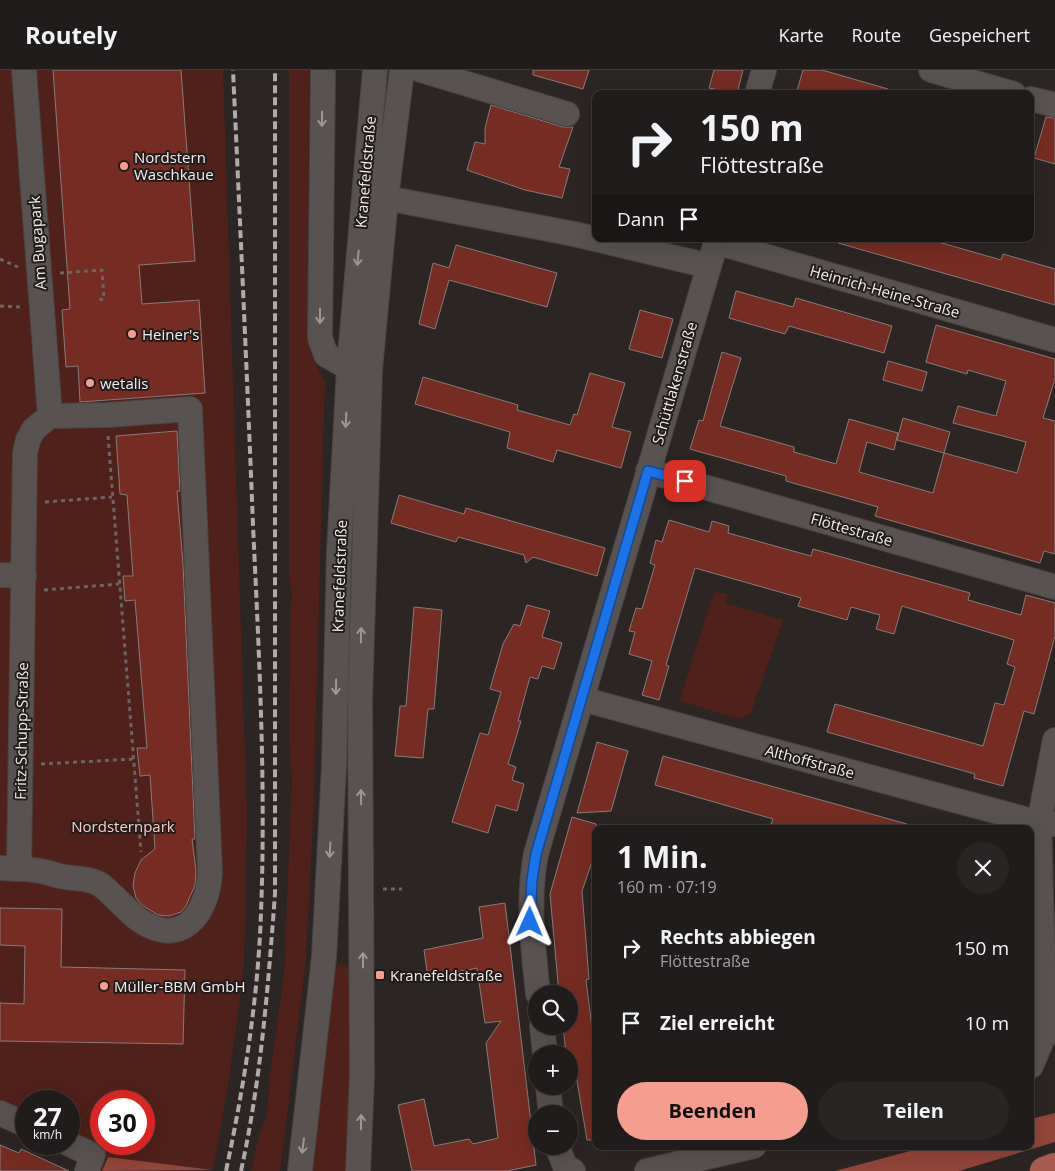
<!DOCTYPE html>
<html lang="de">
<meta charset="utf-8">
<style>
body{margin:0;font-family:"Open Sans",sans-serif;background:#282524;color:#f1f3f6;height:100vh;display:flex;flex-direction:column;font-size:19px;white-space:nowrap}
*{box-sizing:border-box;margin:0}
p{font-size:16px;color:#a2a1a3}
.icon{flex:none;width:28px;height:28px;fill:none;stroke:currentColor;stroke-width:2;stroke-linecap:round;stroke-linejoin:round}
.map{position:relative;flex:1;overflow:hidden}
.sheet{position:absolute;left:592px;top:755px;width:442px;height:325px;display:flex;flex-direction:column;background:#201c1b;border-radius:10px;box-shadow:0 5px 20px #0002,0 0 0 1px #3d3a3a}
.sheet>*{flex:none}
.guide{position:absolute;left:592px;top:20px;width:442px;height:152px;border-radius:10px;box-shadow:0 5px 20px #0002,0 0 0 1px #3d3a3a;background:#201c1b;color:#f1f3f6;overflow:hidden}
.buttons{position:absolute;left:528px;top:915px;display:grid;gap:10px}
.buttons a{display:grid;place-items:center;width:50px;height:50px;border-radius:50%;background:#201c1b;box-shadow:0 5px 20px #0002,0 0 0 1px #3d3a3a;font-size:25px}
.speed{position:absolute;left:15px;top:1020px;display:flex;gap:10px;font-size:25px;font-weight:700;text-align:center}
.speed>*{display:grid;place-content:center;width:65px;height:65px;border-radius:50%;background:#201c1b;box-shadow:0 5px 20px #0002,0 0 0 1px #3d3a3a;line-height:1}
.speed small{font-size:12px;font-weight:400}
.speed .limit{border:8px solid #d22;background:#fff;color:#111}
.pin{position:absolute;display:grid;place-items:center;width:42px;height:42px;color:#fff;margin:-21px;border-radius:10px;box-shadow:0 2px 8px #0006}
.me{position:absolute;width:55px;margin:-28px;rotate:1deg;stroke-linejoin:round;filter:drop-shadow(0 0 4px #0008)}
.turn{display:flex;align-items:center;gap:18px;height:105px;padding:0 25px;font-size:22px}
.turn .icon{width:65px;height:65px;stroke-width:2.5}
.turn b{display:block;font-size:35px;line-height:42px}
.then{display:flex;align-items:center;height:48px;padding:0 25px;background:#0003;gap:10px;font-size:19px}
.round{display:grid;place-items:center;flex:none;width:52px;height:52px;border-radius:26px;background:#282524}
.head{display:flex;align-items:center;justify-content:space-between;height:85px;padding:0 25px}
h1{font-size:30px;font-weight:700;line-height:38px}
.button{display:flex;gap:10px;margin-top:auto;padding:10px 25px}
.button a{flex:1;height:58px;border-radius:30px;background:#f59d8e;color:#111;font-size:20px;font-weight:700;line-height:58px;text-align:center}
.button a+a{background:#282524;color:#f1f3f6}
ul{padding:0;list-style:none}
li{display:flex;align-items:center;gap:15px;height:75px;padding:0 25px}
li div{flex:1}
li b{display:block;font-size:19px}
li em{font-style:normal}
header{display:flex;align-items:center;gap:30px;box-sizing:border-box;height:70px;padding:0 25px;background:#201c1b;border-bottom:1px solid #3d3a3a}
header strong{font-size:24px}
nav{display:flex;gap:28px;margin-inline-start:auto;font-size:18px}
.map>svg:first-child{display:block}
</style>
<header>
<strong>Routely</strong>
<nav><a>Karte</a><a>Route</a><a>Gespeichert</a></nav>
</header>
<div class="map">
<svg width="1055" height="1101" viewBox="0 0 1055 1101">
<rect width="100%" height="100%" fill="#2b2524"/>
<!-- green -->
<g fill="#50201a" fill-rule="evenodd">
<path d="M0 0H223L247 748 244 899 229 1009 213 1100 93 1085 69 1074V1031H26V1055L0 1043ZM101 1031H144V1074H101Z"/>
<path d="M289 0H309L308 232 312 285 325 313 313 749 306 890 280 1101H251L260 1062 267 1046 269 1014 284 904 292 709 289 670 290 555 292 522 289 507Z"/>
<path d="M714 522 728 524 726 533 783 550 751 643 740 649 679 631Z"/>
<path d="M341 893 350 898 351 1023 346 1101H313L333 904 337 896Z"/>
</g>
<!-- forest -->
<g fill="#93453a">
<path d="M1055 1043V1072L959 1101H835L929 1076H1031V1049Z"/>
<path d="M108 1087 213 1100 102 1101Z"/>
</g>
<!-- building -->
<g fill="#762c22" stroke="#847d7c">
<path d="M53 0H181L195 191 139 195 142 234 199 230 205 323 80 332 78 296 66 297 62 240 70 239Z"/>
<path d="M533 0H589L583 19 533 5Z"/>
<path d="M714 0H743L737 24 709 18Z"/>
<path d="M803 0H822L888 19 887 24H796Z"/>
<path d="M491 35 563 57H573L559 97 570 99 562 128 525 120 467 100 475 72 485 74V58Z"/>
<path d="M1046 47 1055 48V94L1034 88Z"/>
<path d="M839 169H928L1001 190 1003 184 1055 199V235L838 173Z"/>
<path d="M456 175 557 203 547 237 449 210 435 259 419 254 433 193 449 198Z"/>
<path d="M736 221 793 237 796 228 892 256 884 283 789 256 785 264 729 248Z"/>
<path d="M640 240 673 249 662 288 629 279Z"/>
<path d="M936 255 1055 289V309L1043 348 1055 351V484L1044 481 1040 493 875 446 878 437 786 411V406L690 379 699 350 703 351 722 282 741 288 720 356 794 377V382L836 394 849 349 898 363 894 380 867 372 859 402 933 423 944 383 1017 403 1026 372 953 353 958 336 996 346 1006 311 968 300 967 304 926 292Z"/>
<path d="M888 291 927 302 922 321 883 310Z"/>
<path d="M590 303 625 313 612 357 631 362 621 398 557 380 553 392 507 378 510 362 415 334 423 307 518 335 517 340 570 355 574 344 577 345Z"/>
<path d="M903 348 950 362 944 383 897 370Z"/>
<path d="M177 361 180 421H177L183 494 195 769H192L196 801 195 815 186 836 181 842 169 846 158 845 142 835 136 828 133 816 135 803 141 790 155 779 150 705 140 706 137 678H147L135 530 125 531 123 506H133L127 425 120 424 116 366Z"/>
<path d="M399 425 464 444 466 438 605 478 597 506 533 487 526 493 524 485 458 467 456 472 391 453Z"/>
<path d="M669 450 709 462 712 451 729 456 728 463 811 486 813 479 970 523 968 530 1021 545 1026 525 1055 533V566L1034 644 1024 641 1003 716 974 708 975 704 827 662 835 634 983 676 995 633 1004 635 1015 597 1007 594 1014 570 902 536 894 564 876 559 880 545 851 537 847 550 798 536 801 528 695 498 666 595 669 596 659 630 642 625 652 591 629 584 635 562 629 561 636 538 642 539 655 495 650 493 656 470 662 472Z"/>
<path d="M527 535 550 541 542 567 562 573 554 599 542 596 538 609 530 607 518 651H521L508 694 516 697 512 710 524 714 517 741 496 735 488 763 452 752 480 663 488 665 501 622 490 619 503 574 514 554 520 556Z"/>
<path d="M414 537 442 540 434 639H428L423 688 395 686 400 636H406Z"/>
<path d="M597 672 628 681 611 741 577 743Z"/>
<path d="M663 686 907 754V759H788L771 754 773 749 655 715Z"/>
<path d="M572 747 596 754V780L582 821 589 909 586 910 596 990V1070H587L574 993H569V984H566L563 956H569V924H559L550 824Z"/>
<path d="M505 833 536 1095 507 1101H412L398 1035 424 1029 434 1076 469 1069 473 1074 498 1068 486 973 501 951 485 953 477 898 428 908 424 880 483 868 479 837Z"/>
<path d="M0 838 62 839 61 897 185 900 183 974 0 971V933L24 934 25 876 0 875Z"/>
<path d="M0 1075 19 1083 21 1079 69 1101H0Z"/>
</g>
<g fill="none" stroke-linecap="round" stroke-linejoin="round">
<!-- minor casing -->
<g stroke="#494443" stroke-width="26">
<g id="minor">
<path d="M24 0 50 346"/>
<path d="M323 0 320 268 326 285 349 298"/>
<path d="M421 0 567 44"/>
<path d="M931 0 1014 24"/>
<path d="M757 24 764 0"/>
<path d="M1031 29 1055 35"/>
<path d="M386 128 574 164 709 196"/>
<path d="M716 172 1055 270"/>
<path d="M648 401 1055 517"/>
<path d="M0 505 24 506"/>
<path d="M582 629 1039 753 1055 754"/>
<path d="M0 798 19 799 25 383 28 370 34 359 50 346 107 345 190 339 210 802C208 844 181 880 138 849 125 839 114 825 101 815 87 806 71 810 56 805 44 801 32 799 19 799"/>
<path d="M538 924C533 876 527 831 536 784L717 169"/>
<path d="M542 956 545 984"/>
<path d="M1031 996 1045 963 1039 753 1055 670"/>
<path d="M548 1016 551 1044"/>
<path d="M0 1043 26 1055"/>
<path d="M69 1074 93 1085 87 1101"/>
<path d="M557 1076 565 1096 573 1101"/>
<path d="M300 1101 324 887 334 697 339 483 349 298 375 0"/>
<path d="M358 1101 362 1006 360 630 370 300 386 128 402 0"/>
<path d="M647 1101 754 1076"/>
</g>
</g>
<!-- major casing -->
<g stroke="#494443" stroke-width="29">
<path id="major" d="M1044 1101 1055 1097"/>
</g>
<!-- path -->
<g stroke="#6b6564" stroke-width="3" stroke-dasharray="4 4" stroke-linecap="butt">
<path d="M0 189 18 197"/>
<path d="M60 203 102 200 104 229 97 230"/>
<path d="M0 236 21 237"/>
<path d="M108 366 141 782"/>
<path d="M45 432 112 427"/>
<path d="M44 520 119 514"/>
<path d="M41 694 133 689"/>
<path d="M383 819H402"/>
</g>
<!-- minor -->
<use href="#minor" stroke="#585251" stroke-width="24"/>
<!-- major -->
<use href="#major" stroke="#aa5b50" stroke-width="28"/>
<!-- rail -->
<g stroke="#b0abaa" stroke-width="4" stroke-dasharray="8 4" stroke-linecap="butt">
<path d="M226 1101C244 1016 258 929 261 843 266 713 259 584 253 455 247 303 240 152 233 0"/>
<path d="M241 1101C261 1010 268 917 275 824V0"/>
</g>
</g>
<!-- one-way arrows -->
<defs><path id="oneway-shaft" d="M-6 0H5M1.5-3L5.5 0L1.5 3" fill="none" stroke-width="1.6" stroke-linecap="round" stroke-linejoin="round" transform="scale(1.25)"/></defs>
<g stroke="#9d9897">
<use href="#oneway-shaft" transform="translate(322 49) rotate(91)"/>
<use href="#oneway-shaft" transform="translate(358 188) rotate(95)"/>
<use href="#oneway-shaft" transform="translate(320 246) rotate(90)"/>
<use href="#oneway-shaft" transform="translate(346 350) rotate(93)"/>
<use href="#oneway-shaft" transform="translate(361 565) rotate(-89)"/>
<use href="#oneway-shaft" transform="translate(336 617) rotate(91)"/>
<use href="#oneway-shaft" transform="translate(361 727) rotate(-91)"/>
<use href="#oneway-shaft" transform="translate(330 780) rotate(93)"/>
<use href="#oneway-shaft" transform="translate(363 890) rotate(-90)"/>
<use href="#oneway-shaft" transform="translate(361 1052) rotate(-89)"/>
<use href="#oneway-shaft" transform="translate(303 1076) rotate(97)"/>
</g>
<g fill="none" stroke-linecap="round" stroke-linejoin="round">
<!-- route casing -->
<g stroke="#114b97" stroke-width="12">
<path id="route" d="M530 852 532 810 536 784 648 401 685 411"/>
</g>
<!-- route -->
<use href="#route" stroke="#1a73e8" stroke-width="9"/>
</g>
<!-- markers -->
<g fill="#f59d8e" stroke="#211c1b" stroke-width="2">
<circle cx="124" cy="96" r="5"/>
<circle cx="132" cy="264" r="5"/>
<circle cx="90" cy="313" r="5"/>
<rect x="375" y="900" width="10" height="10" rx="2.5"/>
<circle cx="104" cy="916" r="5"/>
</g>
<g text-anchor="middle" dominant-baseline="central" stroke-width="4" stroke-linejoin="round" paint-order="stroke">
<!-- poi labels -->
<g font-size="15" fill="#f2eeed" stroke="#211c1b" text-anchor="start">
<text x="134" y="87">Nordstern<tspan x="134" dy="17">Waschkaue</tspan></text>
<text x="142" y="264">Heiner's</text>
<text x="100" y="313">wetalis</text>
<text x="390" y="905">Kranefeldstraße</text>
<text x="114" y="916">Müller-BBM GmbH</text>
</g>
<!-- street labels -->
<g font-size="15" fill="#f2eeed" stroke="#211c1b">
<text transform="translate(365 102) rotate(-85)">Kranefeldstraße</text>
<text transform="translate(37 173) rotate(-94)">Am Bugapark</text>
<text transform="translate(885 221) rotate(16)">Heinrich-Heine-Straße</text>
<text transform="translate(674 313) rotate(-74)">Schüttlakenstraße</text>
<text transform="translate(852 459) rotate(16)">Flöttestraße</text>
<text transform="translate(339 506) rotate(-88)">Kranefeldstraße</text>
<text transform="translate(21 661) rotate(-89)">Fritz-Schupp-Straße</text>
<text transform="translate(810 691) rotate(15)">Althoffstraße</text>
</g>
<!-- park labels -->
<g font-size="15" fill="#fbccc4" stroke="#211c1b">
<text x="123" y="756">Nordsternpark</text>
</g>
</g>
</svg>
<div class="buttons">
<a><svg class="icon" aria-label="search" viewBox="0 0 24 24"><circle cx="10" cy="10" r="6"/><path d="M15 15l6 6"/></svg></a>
<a>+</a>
<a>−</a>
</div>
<div class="speed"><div>27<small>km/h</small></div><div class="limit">30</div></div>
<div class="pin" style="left:685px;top:411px;background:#d93025"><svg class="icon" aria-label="arrive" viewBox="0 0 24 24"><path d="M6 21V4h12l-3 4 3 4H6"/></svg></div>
<svg class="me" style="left:530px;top:852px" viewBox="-20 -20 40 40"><path d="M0-17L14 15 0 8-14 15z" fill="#1a73e8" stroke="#fff" stroke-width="4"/></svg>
<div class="guide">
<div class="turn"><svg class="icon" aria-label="right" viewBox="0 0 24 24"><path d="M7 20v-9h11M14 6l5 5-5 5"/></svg><div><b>150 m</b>Flöttestraße</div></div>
<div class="then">Dann<svg class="icon" aria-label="arrive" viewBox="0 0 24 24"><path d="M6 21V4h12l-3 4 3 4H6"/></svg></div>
</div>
<section class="sheet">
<div class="head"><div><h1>1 Min.</h1><p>160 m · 07:19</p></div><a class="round"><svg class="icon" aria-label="close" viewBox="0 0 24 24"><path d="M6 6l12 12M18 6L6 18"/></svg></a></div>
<ul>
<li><svg class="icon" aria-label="right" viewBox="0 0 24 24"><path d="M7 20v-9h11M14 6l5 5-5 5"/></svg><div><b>Rechts abbiegen</b><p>Flöttestraße</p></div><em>150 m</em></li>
<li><svg class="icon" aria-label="arrive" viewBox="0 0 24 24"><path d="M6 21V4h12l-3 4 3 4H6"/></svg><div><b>Ziel erreicht</b></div><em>10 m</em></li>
</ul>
<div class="button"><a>Beenden</a><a>Teilen</a></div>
</section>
</div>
